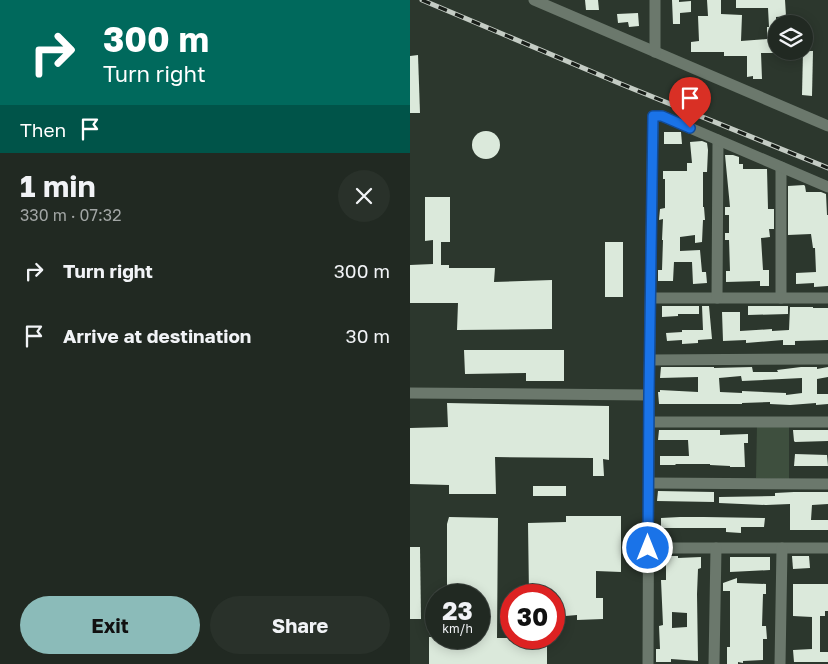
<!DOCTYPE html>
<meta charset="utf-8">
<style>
body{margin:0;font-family:"Golos Text",sans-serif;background:#29312a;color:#f1f3f6;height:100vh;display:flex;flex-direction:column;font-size:19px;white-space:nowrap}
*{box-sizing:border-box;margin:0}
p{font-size:16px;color:#a2a6a5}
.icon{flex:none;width:28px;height:28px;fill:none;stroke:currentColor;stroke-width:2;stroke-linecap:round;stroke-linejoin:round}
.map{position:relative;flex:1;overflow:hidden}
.sheet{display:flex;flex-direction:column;background:#212922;width:410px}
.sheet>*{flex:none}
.top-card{background:#00695c;color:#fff;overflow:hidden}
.controls{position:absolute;left:358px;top:15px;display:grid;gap:10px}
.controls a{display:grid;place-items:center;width:45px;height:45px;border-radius:50%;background:#212922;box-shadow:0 2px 12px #0003,0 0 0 1px #3e4540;font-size:25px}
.speed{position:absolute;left:15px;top:584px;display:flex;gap:10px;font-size:25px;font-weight:700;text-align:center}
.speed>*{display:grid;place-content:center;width:65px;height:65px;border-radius:50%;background:#212922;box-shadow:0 2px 12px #0003,0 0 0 1px #3e4540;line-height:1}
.speed small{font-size:12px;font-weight:400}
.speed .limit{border:8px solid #d22;background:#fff;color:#111}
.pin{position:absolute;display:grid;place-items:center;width:42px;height:42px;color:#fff;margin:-51px -21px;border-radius:50% 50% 50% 0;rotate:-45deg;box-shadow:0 0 5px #0007}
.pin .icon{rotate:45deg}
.me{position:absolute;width:55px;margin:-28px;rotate:0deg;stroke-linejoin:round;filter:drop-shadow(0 0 4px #0008)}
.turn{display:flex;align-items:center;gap:18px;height:105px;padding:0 20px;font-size:22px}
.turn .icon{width:65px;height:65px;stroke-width:2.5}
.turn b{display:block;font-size:35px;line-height:42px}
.then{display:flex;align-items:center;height:48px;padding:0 20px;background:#0003;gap:10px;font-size:19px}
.round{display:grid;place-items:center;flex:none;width:52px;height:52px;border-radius:26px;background:#29312a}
.headline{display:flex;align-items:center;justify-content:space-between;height:85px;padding:0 20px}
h1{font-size:30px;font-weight:700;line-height:38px}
.action{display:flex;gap:10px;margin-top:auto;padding:10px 20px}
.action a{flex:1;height:58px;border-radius:30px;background:#8bbbb9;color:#111;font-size:20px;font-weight:700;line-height:58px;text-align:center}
.action a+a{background:#29312a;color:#f1f3f6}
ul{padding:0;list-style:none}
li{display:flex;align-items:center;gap:15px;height:65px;padding:0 20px}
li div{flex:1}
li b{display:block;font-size:19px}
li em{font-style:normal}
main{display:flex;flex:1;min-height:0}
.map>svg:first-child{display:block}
</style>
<main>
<section class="sheet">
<div class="top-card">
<div class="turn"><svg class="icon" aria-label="right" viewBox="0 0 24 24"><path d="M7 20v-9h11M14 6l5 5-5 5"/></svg><div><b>300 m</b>Turn right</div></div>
<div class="then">Then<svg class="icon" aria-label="arrive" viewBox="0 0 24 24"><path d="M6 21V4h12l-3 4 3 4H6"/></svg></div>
</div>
<div class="headline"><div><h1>1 min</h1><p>330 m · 07:32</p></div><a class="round"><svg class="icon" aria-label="close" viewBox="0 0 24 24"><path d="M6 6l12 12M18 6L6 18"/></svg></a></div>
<ul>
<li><svg class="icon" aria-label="right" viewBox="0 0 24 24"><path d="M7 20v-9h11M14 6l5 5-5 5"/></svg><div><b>Turn right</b></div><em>300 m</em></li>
<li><svg class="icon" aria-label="arrive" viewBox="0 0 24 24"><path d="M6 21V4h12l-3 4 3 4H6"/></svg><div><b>Arrive at destination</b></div><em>30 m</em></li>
</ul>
<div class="action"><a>Exit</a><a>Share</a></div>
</section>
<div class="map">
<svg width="418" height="664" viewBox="0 0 418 664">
<rect width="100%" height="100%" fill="#2c372d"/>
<!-- green -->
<path fill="#3e4f3e" d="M347 425H379V479L346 478Z"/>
<!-- building -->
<g fill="#dbe9db" fill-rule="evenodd">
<path d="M175 0H188L189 10H176Z"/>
<path d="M262 0H269V2L281 1V12L270 13V24H263Z"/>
<path d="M297 0H311V14L332 15 331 41 357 39V27H359L358 8H326V0H375L376 16 366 17V53H351L352 79H343V76L337 77V56H314V52H281V42L289 41 288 16H298Z"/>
<path d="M228 13 229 26 219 27 218 22 208 23 207 14Z"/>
<path d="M393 51H403L402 96 392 95Z"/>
<path d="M8 55 10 113H0V56Z"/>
<circle cx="76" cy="145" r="14"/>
<path d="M254 132H271L272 144H254Z"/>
<path d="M292 141 297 143 298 150 297 172H293V207H294L295 220H293L292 242 285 243V235L270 237V251L290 250 292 272H296L297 283 283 284 282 262H264L263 281H248V270H252L253 240H252L253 219 249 220 250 209 255 208V179H253V171H277V163H282L280 142Z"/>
<path d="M315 155H323L329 157V164H333V169H357L358 209H364V229H359L360 237 351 238 353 270H359V286H350V281L316 282V271H320L319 240H315V233H319V215H315V207H320Z"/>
<path d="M394 185 395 186 396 192H411L416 194 417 215H418V286L404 287V283L386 284V273L406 272 405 248H403L401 234 378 235V186Z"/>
<path d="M15 197H40V242H31V265H39V268H85L84 282 142 280V329L47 330 48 303H0V265L23 264V240L15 241Z"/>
<rect x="195" y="242" width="18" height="55"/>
<path d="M252 306H289V314H268V316L252 317Z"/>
<path d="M292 306H299L302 339 288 340V343L272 344V340L257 341 256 333 272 332V330H293Z"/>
<path d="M338 306H378V314L338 315Z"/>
<path d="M380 307H403V308H418V340L385 341V345H373V340L336 343V340L313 341 312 312H330V331L362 329V331L379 330Z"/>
<path d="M54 350H154V381H116V373L55 374Z"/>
<path d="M251 367H304V368L342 367 343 372H368L367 370 391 367H407V369L418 367V377L407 379V394H418V404L406 405V403L380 405 360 404V402L332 403V404H249L248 392H250V390L288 392V377L250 378ZM331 376 332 381 392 378V393L376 395V393L332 391V393L310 392 309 378Z"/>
<path d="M37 403 199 406V460L193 459 194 476H183V458L85 457 86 494H39V485L0 484V428L38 427Z"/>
<path d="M249 430H310V435L338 434V443H334L335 467H320V466L300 465V464H266L265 465H250V456H279L278 440H248Z"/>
<path d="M383 430H418V441L385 442 384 441Z"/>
<path d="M385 454 417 455 418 466H384Z"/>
<rect x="123" y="486" width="33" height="10"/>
<path d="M248 491 304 492V502L247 501Z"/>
<path d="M384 492H418V504L402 505 401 520H418V530H380V504L356 505 309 503V497L365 496V493Z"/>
<path d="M156 516H211V572L186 571V598H193V619L167 620V615L144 617V595H119L118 523 156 522Z"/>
<path d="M39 517 88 518 87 638H137V664H19V637L69 638V595H37V524Z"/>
<path d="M270 517H294L355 518 354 527H331V533L316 532V528H251V518Z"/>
<path d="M0 547H10L11 619H0Z"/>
<path d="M256 556H268V558L291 557V568L288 569 287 594 288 661 261 659V662H246V649H250L249 626 253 625 251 580H256ZM262 612 277 613V627L262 628Z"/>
<path d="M382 556H399L400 568 383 569Z"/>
<path d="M320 557H360V570L320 572Z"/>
<path d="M327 578V583L356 584V594H353L352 626H356L357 639H353V660L333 661V663L328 662V664H317V647H320V591H313V583Z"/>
<path d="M383 584H418V611H415V616H410V652H418V662H384L383 650 402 649V617L383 616Z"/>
</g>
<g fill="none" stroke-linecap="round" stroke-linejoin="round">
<!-- minor -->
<g stroke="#6b786c" stroke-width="11">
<path d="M124 0 418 126"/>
<path d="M245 0V52"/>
<path d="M371 167V298"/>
<path d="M241 298H418"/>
<path d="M307 298 308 140"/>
<path d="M240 360 418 359"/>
<path d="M0 393 239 395"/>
<path d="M239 422H418"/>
<path d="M239 483 418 484"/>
<path d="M238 548H418"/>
<path d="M238 664 239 395 243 116H252L418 187"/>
<path d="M304 664 306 548"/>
<path d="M370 664 372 548"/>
</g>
<!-- rail casing -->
<g stroke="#c4ccc4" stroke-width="5">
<path id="rail" d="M12 0 211 84 418 168"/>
</g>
<!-- rail -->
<use href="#rail" stroke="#181d18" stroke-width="3" stroke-dasharray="9" stroke-linecap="butt"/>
</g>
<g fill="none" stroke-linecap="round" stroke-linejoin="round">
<!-- route casing -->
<g stroke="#114b97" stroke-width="12">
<path id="route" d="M238 548 239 395 243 116H252L280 128"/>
</g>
<!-- route -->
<use href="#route" stroke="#1a73e8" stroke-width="9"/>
</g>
</svg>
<div class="controls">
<a><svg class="icon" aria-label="layers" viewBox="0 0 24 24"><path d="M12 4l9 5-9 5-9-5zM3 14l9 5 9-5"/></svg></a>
</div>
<div class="speed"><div>23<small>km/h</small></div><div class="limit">30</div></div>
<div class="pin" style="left:280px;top:128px;background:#d93025"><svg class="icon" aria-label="arrive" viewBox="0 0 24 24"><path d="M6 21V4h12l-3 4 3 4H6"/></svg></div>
<svg class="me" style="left:238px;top:548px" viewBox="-20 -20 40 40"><circle r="17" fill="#1a73e8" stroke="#fff" stroke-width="3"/><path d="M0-11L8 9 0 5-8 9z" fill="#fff"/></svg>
</div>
</main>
